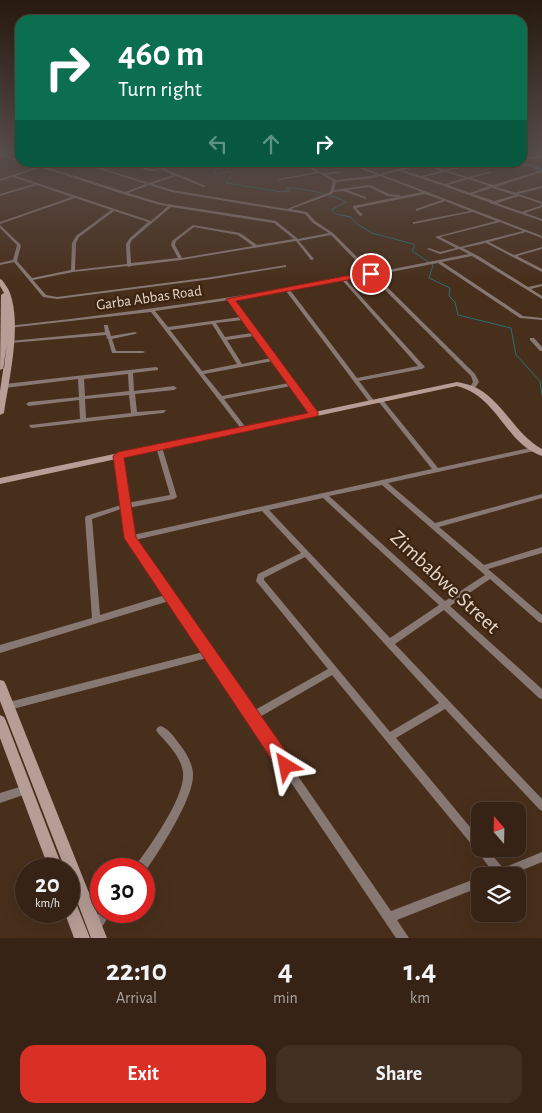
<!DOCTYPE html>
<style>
body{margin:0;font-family:"Alegreya Sans",sans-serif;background:#412f22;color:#f1f3f6;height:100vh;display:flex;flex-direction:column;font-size:19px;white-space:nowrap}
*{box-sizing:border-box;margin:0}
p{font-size:16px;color:#aaa4a0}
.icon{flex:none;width:28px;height:28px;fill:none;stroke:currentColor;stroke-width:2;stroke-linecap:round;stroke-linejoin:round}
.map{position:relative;height:938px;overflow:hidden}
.drawer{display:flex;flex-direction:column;background:#362315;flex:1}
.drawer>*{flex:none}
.top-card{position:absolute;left:15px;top:15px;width:512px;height:152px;border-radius:15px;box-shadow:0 5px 20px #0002,0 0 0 1px #504034;background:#0b6e4f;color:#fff;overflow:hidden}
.needle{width:32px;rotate:340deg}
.tools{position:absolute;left:471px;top:802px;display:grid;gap:10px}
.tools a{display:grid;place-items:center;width:55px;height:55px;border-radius:10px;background:#362315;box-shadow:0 5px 20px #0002,0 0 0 1px #504034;font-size:25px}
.speed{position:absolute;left:15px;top:858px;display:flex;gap:10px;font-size:25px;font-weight:700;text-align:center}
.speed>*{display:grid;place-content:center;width:65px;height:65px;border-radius:50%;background:#362315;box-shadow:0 5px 20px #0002,0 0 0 1px #504034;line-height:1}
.speed small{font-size:12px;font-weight:400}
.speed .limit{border:8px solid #d22;background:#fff;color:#111}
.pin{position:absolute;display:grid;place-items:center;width:42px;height:42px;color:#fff;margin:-21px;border:2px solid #fff;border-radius:50%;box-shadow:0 1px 5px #0007}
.me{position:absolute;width:55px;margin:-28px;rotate:325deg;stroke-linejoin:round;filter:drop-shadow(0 0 4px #0008)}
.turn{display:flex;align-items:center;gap:18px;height:105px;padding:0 20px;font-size:22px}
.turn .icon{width:65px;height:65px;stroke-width:2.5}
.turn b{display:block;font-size:35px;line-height:42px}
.lanes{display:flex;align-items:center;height:48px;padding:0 20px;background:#0003;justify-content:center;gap:25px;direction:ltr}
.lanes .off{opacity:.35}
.eta{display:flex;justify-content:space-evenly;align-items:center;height:85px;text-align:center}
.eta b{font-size:30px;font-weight:700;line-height:35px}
.action{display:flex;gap:10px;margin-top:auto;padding:10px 20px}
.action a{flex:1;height:58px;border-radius:15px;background:#d93025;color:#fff;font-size:20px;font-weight:700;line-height:58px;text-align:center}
.action a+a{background:#412f22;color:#f1f3f6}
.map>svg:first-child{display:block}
</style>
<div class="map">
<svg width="542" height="938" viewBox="0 0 542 938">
<rect width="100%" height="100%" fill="#482f1c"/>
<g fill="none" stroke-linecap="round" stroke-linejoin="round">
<!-- stream -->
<path stroke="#287076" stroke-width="1" d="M221 166 214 173 218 175 228 171 233 173 226 183 282 192 289 191 286 188C300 187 334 195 346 202L331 210 336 214 351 217 357 224 372 233 413 244 415 246 412 251 433 265 429 278 450 288 449 296 455 302 458 315 511 328 516 355 540 381 542 395"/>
<!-- river -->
<path fill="#287076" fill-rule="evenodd" d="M521 162 538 166 542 169V172L534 168 509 162Z"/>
<!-- street -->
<g fill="#887873" fill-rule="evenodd">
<path d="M532 152H535L542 156V158L523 160 524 158 539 156Z"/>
<path d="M0 154 20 160V162L0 156Z"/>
<path d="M25 162H31L125 192 146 184 77 162H83L149 183 173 175 144 162H149L206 186 203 187 176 176 153 184 172 190 287 209 330 192 333 181 319 173 280 180 278 179 316 172 311 169 312 167 323 173 341 171 340 173 326 175 336 180 377 175 344 162C350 162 354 166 360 167 366 168 377 162 385 162L364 168 380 174 424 162H430L427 164 445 170 468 163 469 165 448 171 468 177 491 171V173L471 178 493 185 542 170V172L496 187 517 193V192L542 186V188L518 194 542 202V204L519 196 497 203 522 212 542 205V207L525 213 542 219V221L493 204H491V203L444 186 398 171 383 175 542 236V238L526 232 489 242 514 255 542 247V249L517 256 542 269V272L486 243 463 248 480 257 528 287 542 284V286L531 289 542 296V299L472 256 442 262 523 316 542 318V320L520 318 438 263 375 275 475 374 479 382 475 388 473 389 470 387 473 382 471 376 371 276 346 280 425 367 422 369 359 381 375 402 372 404 370 403 286 291 233 300 317 414 316 415H312L291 386 224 399 247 429 244 431 242 430 151 312 8 328 6 327 8 326C129 313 250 296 369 274L331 235 299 241 314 259 312 260H311L296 241 181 260 131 266 129 267 127 266 73 272 33 280 46 295 57 297 212 277 286 265V267H285L212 279 57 299 43 297 14 262 0 265V263L13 260 17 245 0 228V225L21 245 17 261 32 278 71 270 72 243 76 236 111 210 75 198 0 224V222L72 197 37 185 0 196V194L34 184 12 177 0 181V179L37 167ZM424 165 442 171 421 176 402 170ZM40 167 123 194 160 205 168 206 151 221 16 176ZM445 172 465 178 445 184 424 177ZM380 176 422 192 353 206V208L360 216 363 215 356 208 425 194 442 200 416 209V211L445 201 470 211 414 222H413V224L473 212 496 221 435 237 456 248 440 252 429 248 427 249 440 254 459 249 469 254 373 273 333 233 315 221 307 212 291 209 332 194 333 192 343 191 366 199V197L347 190 370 187 387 196 400 197V195H399L389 194 370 185 334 190 336 182 374 178ZM468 179 489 186 470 193 448 185ZM149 185 172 192 305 214 313 223 329 233 298 239 276 221 161 203 128 193ZM492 188 515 195 494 201 473 194ZM171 207 274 223 294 239 257 245 240 233 193 225 172 241 171 245 178 258 131 263 130 244 132 240ZM114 211 148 222 130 238 126 244 127 264 75 270 76 243 79 237ZM500 222 523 231 460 247 440 237ZM194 227 238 235 253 246 182 258 175 245 176 241ZM343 281 418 366 357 378 290 290ZM229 300 241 317 168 327 155 311ZM243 320 252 333 225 337 216 323ZM212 324 237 364 202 371 170 330ZM254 336 271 358 242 364 227 340ZM273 361 289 383 222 396 204 374Z"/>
<path d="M123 162H129L150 169 161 170 150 171Z"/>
<path d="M104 325H108V326L111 336 135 332 137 333 135 334 112 339 116 351H143L145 352 143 353H112L108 339 106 338 107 337 106 335 10 343 8 342 10 341 105 332 104 326Z"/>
<path d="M530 338H534L542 347V351H540L530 340Z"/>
<path d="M156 367 158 368V370L133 373 134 391 174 386 177 388 174 390 135 394 137 412 165 410 166 411 163 413 32 428 30 427 29 426 30 425 80 419 79 400 29 406 26 404 29 402 79 397 78 379 5 388 2 386 5 384ZM128 374 129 391 85 396 84 379ZM129 395 131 413 86 418 85 399Z"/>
<path d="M380 398 382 399 438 468 534 447 537 449 534 451 388 483 435 523 542 494V498L439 527 484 565 542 547V553L488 569 542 615V623L539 622 490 579 450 606 542 689V699L539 698 444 610 395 644 542 799V811L539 809 445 709 396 738 480 839V849H487L503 868 542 852V862L508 876H491L493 872 477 851 332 675 258 718 391 911 480 877V887L397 920 409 938H396L207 658 9 710 6 709 5 706 6 703 9 702 203 652 169 601 0 653V645L92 618 85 518 86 516 121 505 115 456 116 455H120L121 456 127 503 170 495 156 447 159 445 162 447 177 497 174 499 128 508 133 535 432 469 378 401 377 400ZM382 485 485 575 445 601 329 496ZM323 498 439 605 390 638 269 510ZM121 509 127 538 165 595 100 615 92 519ZM262 511 301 553 258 574 256 581 328 669 253 711 135 540ZM305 557 439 703 390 732 264 580V578Z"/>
<path d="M161 726C169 729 175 738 180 745 186 752 192 763 193 773 195 797 158 853 144 873V869H135L136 865C150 846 186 796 183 772 181 757 168 744 158 733L156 730 158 727Z"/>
<path d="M26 785 29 787 31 790 29 793 0 803V793Z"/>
<path d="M101 910V911H112L100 930 96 932 92 930 90 926 92 922Z"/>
</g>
<!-- secondary -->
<g fill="#b69d96" fill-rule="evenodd">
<path d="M0 279 2 280C5 284 8 288 10 293 22 326 9 379 4 413L0 415V391L7 343 4 368 0 370 1 295 4 293 0 286Z"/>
<path d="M457 382C462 383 468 384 472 386 501 397 514 434 542 449V456C505 444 499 397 457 386L0 484V478Z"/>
<path d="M0 680 4 681 6 685 107 938H91L69 880V869H65L0 701Z"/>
<path d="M0 715 4 717 6 721 63 869H49L0 738Z"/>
<path d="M69 895 74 898 90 938H74L64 911H69Z"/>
</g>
</g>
<!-- sky -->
<linearGradient id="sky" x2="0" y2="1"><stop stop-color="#281a0f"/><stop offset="0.54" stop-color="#584d4b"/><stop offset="1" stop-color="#584d4b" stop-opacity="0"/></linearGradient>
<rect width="542" height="283" fill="url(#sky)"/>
<!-- route -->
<path fill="#d93025" stroke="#8d1f18" d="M371 271 375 274 374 275 236 301 318 412V416L124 458 136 537 292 760 294 766 292 772 286 774 280 772 124 538 113 456 118 452 308 413 226 299Z"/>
<g text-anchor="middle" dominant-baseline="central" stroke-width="5" stroke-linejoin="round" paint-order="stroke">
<!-- far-street labels -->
<g font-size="15" fill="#e6d6ca" stroke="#3d2512">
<text transform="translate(149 298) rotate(-8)">Garba Abbas Road</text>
</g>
<!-- near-street labels -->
<g font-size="21" fill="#e6d6ca" stroke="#3d2512">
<text transform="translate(445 582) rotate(43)">Zimbabwe Street</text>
</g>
</g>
</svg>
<div class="tools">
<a><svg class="needle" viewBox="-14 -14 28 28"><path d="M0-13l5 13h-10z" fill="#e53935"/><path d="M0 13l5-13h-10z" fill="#aaa4a0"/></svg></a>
<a><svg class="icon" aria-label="layers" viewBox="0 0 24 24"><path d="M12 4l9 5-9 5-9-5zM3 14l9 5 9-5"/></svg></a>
</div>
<div class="speed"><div>20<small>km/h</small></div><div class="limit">30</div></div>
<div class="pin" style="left:371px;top:274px;background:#d93025"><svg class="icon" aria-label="arrive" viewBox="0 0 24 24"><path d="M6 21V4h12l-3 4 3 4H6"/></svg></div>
<svg class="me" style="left:286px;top:766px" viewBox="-20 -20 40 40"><path d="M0-17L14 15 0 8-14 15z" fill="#d93025" stroke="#fff" stroke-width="4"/></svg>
<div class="top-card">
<div class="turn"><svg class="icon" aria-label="right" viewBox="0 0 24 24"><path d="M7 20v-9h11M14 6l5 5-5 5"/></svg><div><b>460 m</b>Turn right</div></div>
<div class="lanes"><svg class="icon off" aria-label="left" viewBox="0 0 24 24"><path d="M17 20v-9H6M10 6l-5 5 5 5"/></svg><svg class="icon off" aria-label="ahead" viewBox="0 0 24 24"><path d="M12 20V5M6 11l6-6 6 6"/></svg><svg class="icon" aria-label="right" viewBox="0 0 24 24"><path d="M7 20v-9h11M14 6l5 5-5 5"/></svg></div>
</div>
</div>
<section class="drawer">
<div class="eta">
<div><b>22:10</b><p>Arrival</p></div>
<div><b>4</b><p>min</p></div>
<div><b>1.4</b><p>km</p></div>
</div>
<div class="action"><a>Exit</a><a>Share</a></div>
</section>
